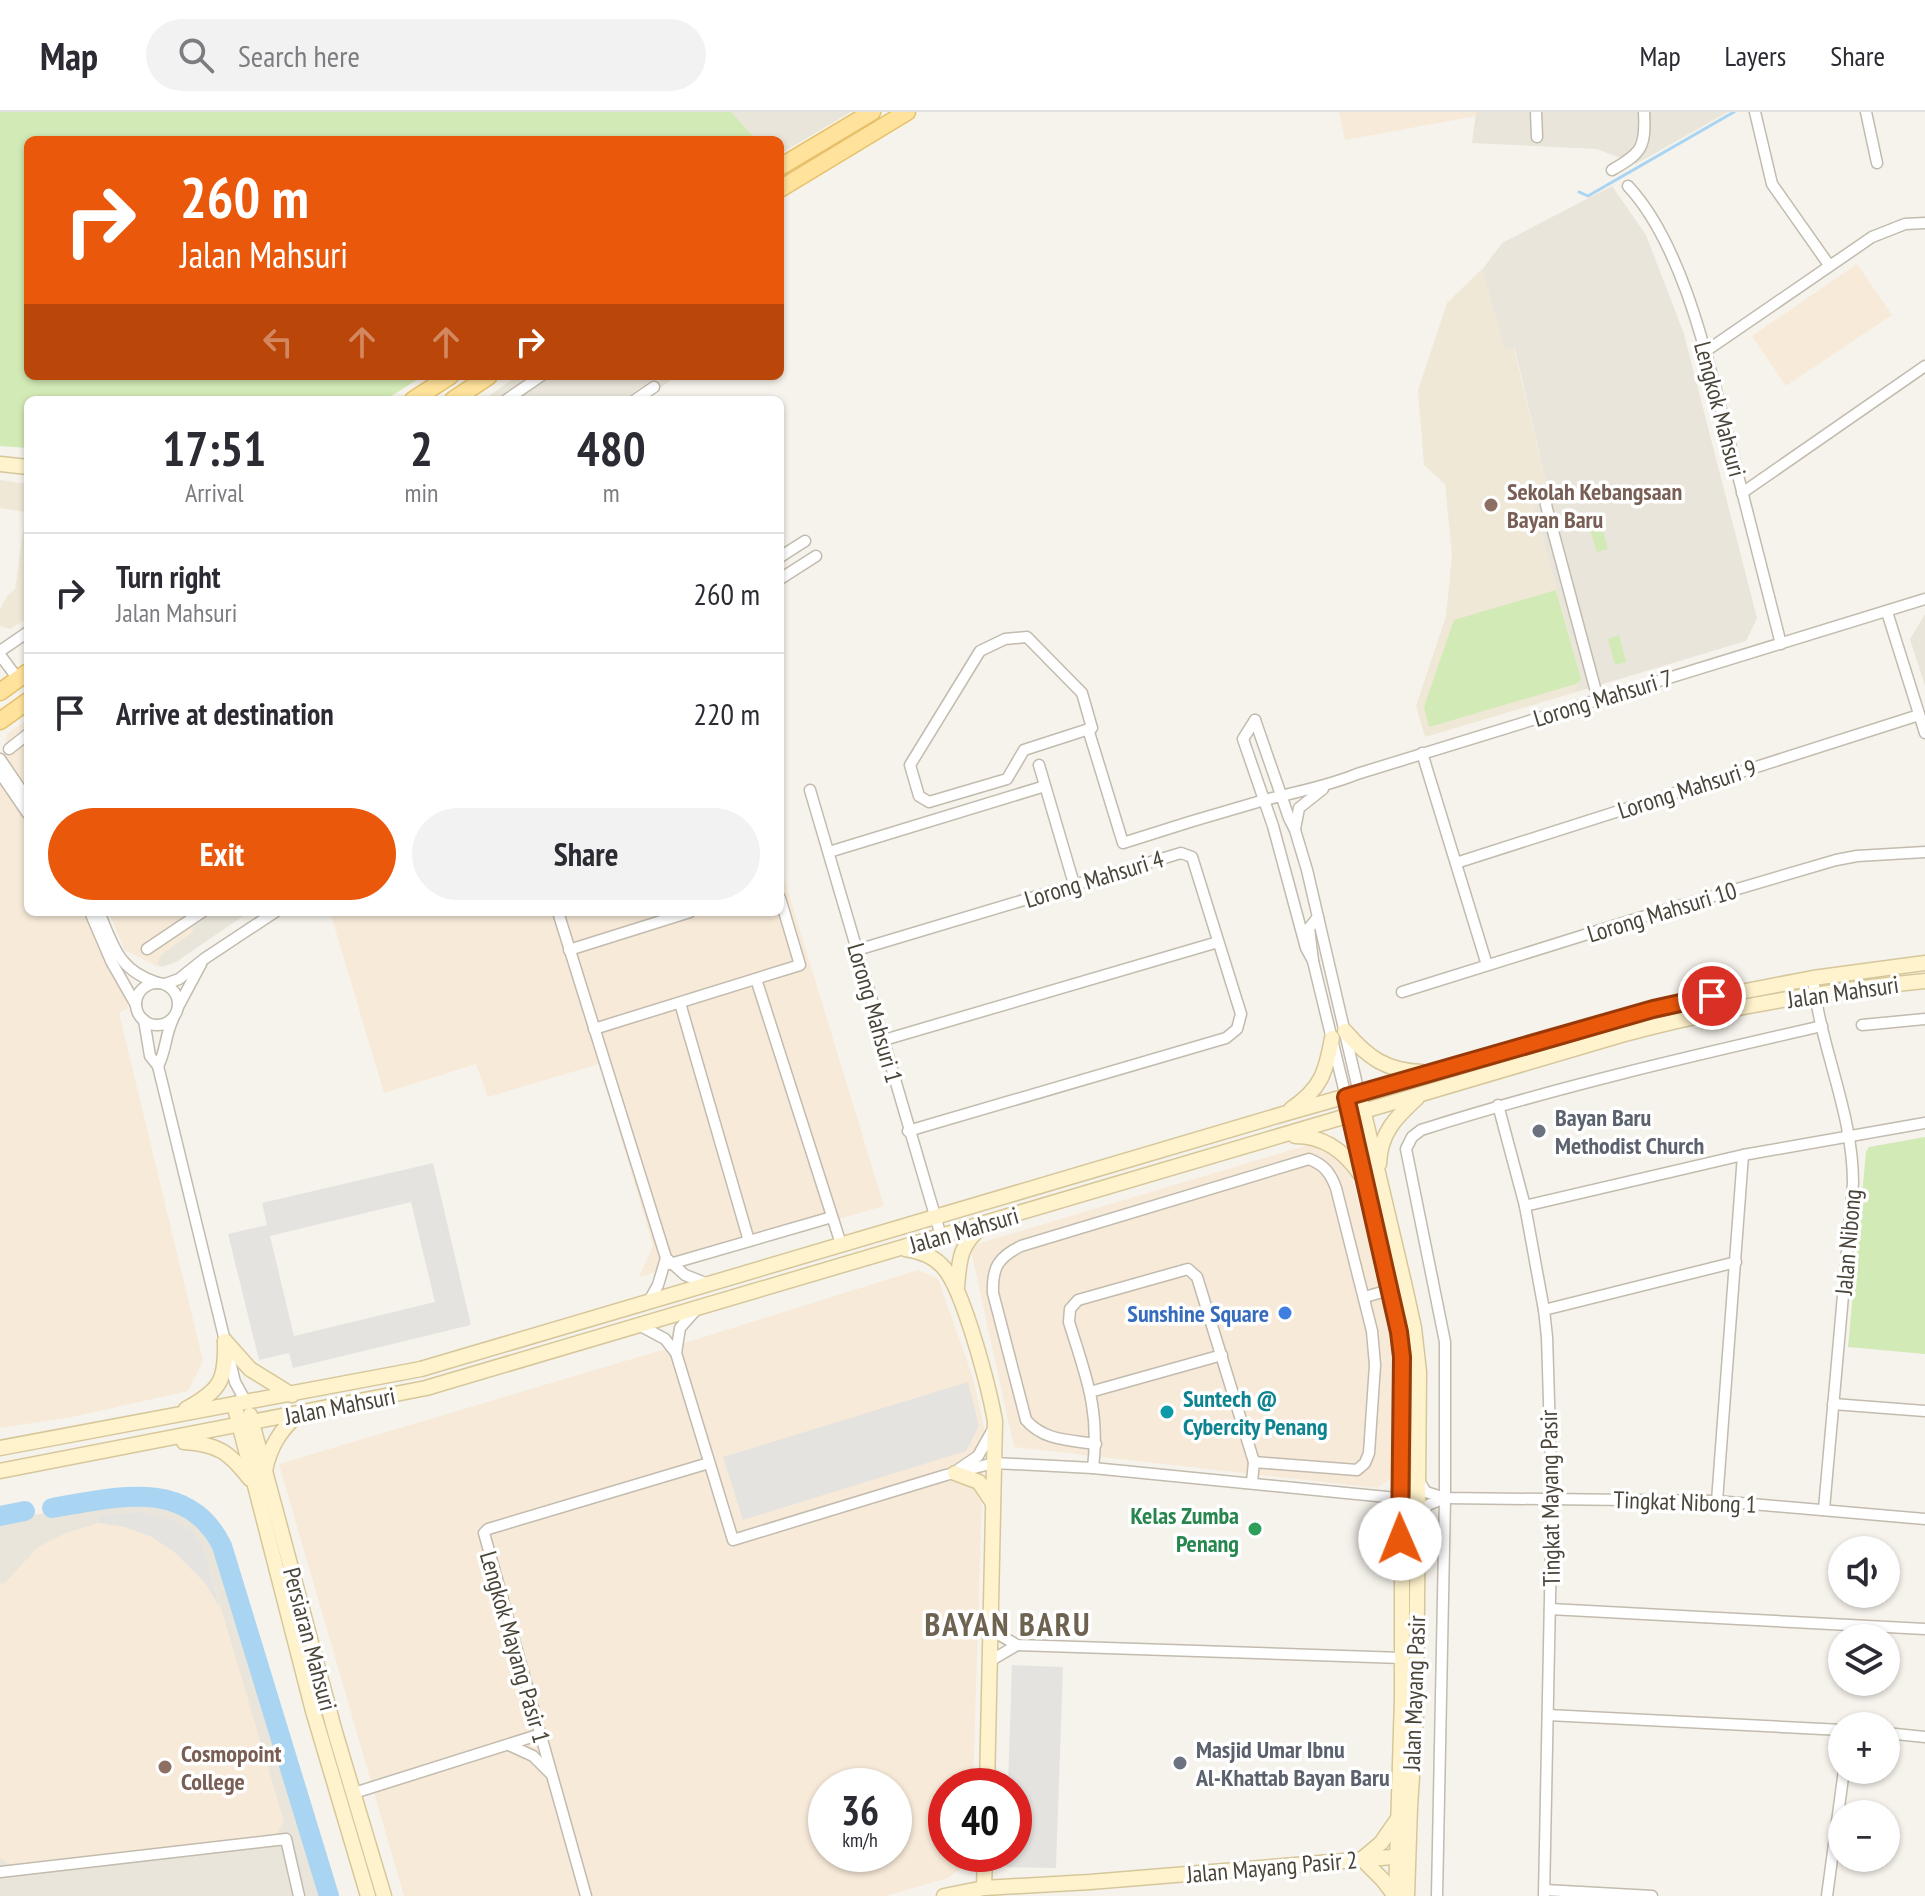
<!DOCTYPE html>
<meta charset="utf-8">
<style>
body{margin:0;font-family:"PT Sans Narrow",sans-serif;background:#f2f2f3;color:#2b2b33;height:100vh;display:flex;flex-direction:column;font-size:30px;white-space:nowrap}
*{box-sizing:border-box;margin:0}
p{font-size:26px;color:#7c7c81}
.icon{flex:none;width:44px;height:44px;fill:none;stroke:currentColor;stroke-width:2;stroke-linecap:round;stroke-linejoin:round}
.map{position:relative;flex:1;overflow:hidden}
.details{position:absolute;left:24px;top:284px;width:760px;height:520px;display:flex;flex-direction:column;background:#fff;border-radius:12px;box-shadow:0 2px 6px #0004}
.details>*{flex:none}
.guide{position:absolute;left:24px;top:24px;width:760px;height:244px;border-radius:12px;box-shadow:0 2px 6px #0004;background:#ea580c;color:#fff;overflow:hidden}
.tools{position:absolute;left:1828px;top:1424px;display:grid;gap:16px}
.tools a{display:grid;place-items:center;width:72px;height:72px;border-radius:50%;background:#fff;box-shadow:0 2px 6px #0004;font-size:40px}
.speed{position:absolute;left:808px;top:1656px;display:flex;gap:16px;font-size:40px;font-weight:700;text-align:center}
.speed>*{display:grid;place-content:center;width:104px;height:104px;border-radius:50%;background:#fff;box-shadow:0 2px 6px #0004;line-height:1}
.speed small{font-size:20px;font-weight:400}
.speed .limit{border:12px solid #d22;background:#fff;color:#111}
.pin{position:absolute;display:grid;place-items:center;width:68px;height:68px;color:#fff;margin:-34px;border:4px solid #fff;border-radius:50%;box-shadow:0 2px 8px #0007}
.me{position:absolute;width:88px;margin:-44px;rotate:359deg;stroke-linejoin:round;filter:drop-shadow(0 0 6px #0008)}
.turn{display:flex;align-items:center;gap:28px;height:168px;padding:0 24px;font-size:36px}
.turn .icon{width:104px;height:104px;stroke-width:2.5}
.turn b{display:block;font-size:56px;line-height:68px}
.lanes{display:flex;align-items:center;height:76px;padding:0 24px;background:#0003;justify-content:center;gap:40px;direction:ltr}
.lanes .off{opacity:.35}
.eta{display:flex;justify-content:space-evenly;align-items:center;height:136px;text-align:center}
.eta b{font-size:48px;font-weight:700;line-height:56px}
.cta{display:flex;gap:16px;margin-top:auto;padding:16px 24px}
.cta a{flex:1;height:92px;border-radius:48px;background:#ea580c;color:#fff;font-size:32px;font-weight:700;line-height:92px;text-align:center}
.cta a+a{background:#f2f2f3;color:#2b2b33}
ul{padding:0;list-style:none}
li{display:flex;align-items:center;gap:24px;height:120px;padding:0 24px;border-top:2px solid #e1e1e2}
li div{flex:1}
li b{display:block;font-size:30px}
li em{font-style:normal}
header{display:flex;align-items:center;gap:48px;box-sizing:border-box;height:112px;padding:0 40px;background:#fff;border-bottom:2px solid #e1e1e2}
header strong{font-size:38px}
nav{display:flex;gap:44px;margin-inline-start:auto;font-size:28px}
.search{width:560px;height:72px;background:#f2f2f3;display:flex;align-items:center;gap:20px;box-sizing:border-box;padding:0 28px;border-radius:44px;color:#7c7c81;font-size:30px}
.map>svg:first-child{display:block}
</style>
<header>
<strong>Map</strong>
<div class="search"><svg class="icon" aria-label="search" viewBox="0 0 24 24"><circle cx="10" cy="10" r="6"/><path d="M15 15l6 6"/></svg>Search here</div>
<nav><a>Map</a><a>Layers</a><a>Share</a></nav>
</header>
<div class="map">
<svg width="1925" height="1784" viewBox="0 0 1925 1784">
<rect width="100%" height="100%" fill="#f6f3ec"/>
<!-- residential -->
<g fill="#eae5da">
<path d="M731 0H851L780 42V28H757Z"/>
<path d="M1476 0H1728L1636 52 1597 37 1472 31Z"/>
<path d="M1612 74 1646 123 1684 222 1757 506 1746 529 1573 581 1581 567 1529 377 1546 371 1515 237 1505 239 1482 158 1502 131Z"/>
<path d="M517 264H677L643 288H483Z"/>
<path d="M1925 502V574L1910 527Z"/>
<path d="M109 800H249L176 850 162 855 125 838Z"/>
<path d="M133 1390 161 1392 190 1402 204 1413 213 1429 322 1784H0V1407Z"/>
</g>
<!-- commercial -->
<g fill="#f7ead8" fill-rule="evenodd">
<path d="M1339 0H1476V4L1345 28Z"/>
<path d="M1857 152 1892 203 1786 274 1752 224Z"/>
<path d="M28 607V675L4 641 7 622Z"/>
<path d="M0 660 28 702V800H89L124 880 128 896 119 901 203 1249 188 1279 72 1305 0 1316Z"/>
<path d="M780 753 884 1094 639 1165 653 1134 599 952 488 985 476 952 384 981 331 803 344 800H780Z"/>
<path d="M109 800H181L194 819 161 843 157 854 125 838Z"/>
<path d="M1315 1031 1348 1051 1396 1227V1363L1377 1376 1014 1335 970 1134Z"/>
<path d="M918 1158 938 1167 973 1266 984 1315 973 1674H946V1742H972L971 1748 948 1766 886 1784H404L279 1352 662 1238ZM826 1674H894V1742H826Z"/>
<path d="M141 1400 171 1408 193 1420 203 1435 284 1710 276 1723 10 1753 0 1746V1472L5 1471 38 1435 66 1421 99 1411 98 1403Z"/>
</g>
<!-- education -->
<g fill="#efe8d6">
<path d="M1482 157 1505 238 1514 236 1546 372 1529 377 1581 567 1573 581 1425 625 1416 594 1446 504 1452 443 1445 372 1424 353 1418 278 1447 191Z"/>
<path d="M0 368 28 372V506L10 517 0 514V498L7 484 15 477 26 400 0 396Z"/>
</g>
<!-- green -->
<g fill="#d2eab5">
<path d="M0 0H731L757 28H28V264H423L385 288H28V336L0 334Z"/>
<path d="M1601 411 1608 437 1597 440 1589 414Z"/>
<path d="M1556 478 1581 567 1579 571 1429 615 1424 595 1454 508Z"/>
<path d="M1619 523 1626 550 1615 553 1608 527Z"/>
<path d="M1925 1025V1242L1848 1235 1866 1040 1869 1035Z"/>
</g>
<!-- parking -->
<g fill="#e5e3e0" fill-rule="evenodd">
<path d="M433 1051 471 1213 293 1256 289 1241 259 1248 228 1122 267 1113 262 1091ZM411 1090 435 1190 294 1224 270 1124Z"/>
<path d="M968 1270 979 1314 966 1339 743 1408 723 1345Z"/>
<path d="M141 1400 171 1408 193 1420 203 1435 220 1496 205 1471 174 1440 152 1425 125 1415 99 1411 98 1403Z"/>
<path d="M1012 1553 1063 1555 1056 1756 1006 1755V1742H1014V1674H1008Z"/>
</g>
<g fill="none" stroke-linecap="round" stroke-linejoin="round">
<!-- stream -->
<path stroke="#a9d4f2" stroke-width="3" d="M1579 80 1588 84 1734 0"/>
<!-- river -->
<g stroke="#a9d4f2" stroke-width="20">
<path d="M52 1396C113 1386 188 1364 222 1434L329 1784"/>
<path d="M0 1404 25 1399"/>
</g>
<!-- street casing -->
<g stroke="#c2bbae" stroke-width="13">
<g id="street">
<path d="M1536 0 1537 25"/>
<path d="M1755 0 1772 72 1829 153"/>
<path d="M1866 0 1877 51"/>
<path d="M1612 58C1642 41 1646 35 1644 0"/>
<path d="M1628 74C1684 134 1709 253 1730 332 1747 398 1764 465 1781 532"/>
<path d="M1706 239 1872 125 1905 112 1925 111"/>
<path d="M506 288 541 264"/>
<path d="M635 288 654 275"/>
<path d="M1742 381 1925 254"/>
<path d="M1548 385 1546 393 1598 587"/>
<path d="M780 445 805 429"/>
<path d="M780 467 816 444"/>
<path d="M1887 500 1925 621"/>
<path d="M1027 525 1082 581 1092 616 1024 638 1007 667 929 690 919 684 910 653 980 539 1005 527Z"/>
<path d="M0 539 28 520"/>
<path d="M0 543 18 567"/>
<path d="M1255 608 1289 706 1295 718 1307 758 1359 981"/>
<path d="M1255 608 1243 627 1273 714 1306 836 1313 849"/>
<path d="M1088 617 1123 731C1169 716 1215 702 1261 689 1294 680 1326 675 1357 662L1925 487"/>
<path d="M9 637 28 622"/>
<path d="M1422 641 1487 853"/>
<path d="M0 647 28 688"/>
<path d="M1039 653 1074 772"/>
<path d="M0 661 28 702"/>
<path d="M810 678 941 1124"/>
<path d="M1295 717 1299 696 1323 677"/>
<path d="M829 740 1045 674"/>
<path d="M1456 751 1919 603"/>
<path d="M90 800 111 849 136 893"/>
<path d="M99 800C114 835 118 858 158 871"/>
<path d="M558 800 666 1146 685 1163 708 1172"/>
<path d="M1318 805 1309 816 1313 849 1346 985"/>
<path d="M147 837 202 800"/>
<path d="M569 838 690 800"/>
<path d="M857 838 1181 741 1192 745 1241 902 1237 917 1226 926 908 1019"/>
<path d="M1813 866C1820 935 1853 1000 1853 1071L1824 1397"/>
<path d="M756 867 841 1132"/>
<circle cx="157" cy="892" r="21"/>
<path d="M165 872 179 867 204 847 275 800"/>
<path d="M1402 880 1642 805 1836 748 1857 744 1925 740"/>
<path d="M680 891 749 1129"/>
<path d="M178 895 201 852"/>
<path d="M144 908 150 944 158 954 235 1270 246 1290"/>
<path d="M1862 913 1925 907"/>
<path d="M594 917 800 853 780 786"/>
<path d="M884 928 1218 830"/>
<path d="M158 954C166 940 165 923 173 907"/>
<path d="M1498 993 1525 1094 1544 1198 1547 1225 1552 1386 1544 1784"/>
<path d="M1525 1094 1743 1043 1925 1011"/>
<path d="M670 1152 832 1105"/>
<path d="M1365 1185 1389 1178"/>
<path d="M649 1189 658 1173 666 1146"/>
<path d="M1544 1198 1736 1150"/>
<path d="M639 1213 665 1227 676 1241 733 1428 946 1363 994 1351 1093 1356 1407 1387"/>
<path d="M676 1241 680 1216 696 1198"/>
<path d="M1090 1280 1222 1243"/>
<path d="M1833 1292 1925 1299"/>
<path d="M1096 1332C1070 1328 1044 1329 1026 1308L993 1181C992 1156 998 1145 1021 1134L1309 1047C1324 1053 1330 1060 1336 1076L1372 1219 1375 1253 1369 1341 1365 1351 1357 1358 1254 1350"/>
<path d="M1093 1356C1100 1297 1086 1265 1069 1210L1070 1197 1078 1188 1188 1157 1197 1165 1254 1350 1252 1370"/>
<path d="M959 1357 978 1344 992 1319"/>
<path d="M1419 1369 1426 1380 1445 1386 1717 1389 1925 1407"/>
<path d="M1717 1389 1743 1043"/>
<path d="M1419 1405 1428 1393 1445 1386"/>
<path d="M1550 1497 1925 1517"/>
<path d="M991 1518 1017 1533 1402 1546"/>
<path d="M990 1549 1017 1533"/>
<path d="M1548 1603 1842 1618"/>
<path d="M1886 1621 1925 1625"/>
<path d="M509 1633 533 1644 551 1662"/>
<path d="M354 1681 541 1622"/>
<path d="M0 1760 286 1727 299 1784"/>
<path d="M1545 1778 1652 1784"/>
<path d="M586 1784 484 1421 488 1417 709 1351"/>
<path d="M1437 1784 1445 1386V1230L1406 1037 1412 1025 1421 1018C1553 976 1687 945 1822 914"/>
<path d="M1827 1784 1844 1658"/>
</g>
</g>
<!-- secondary casing -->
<g stroke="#d6c79b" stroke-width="17">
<g id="secondary">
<path d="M0 352 28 355"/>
<path d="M1345 919C1368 946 1387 959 1422 960"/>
<path d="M1362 993 1405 1175 1414 1216 1419 1260 1416 1603 1410 1695 1407 1784"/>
<path d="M1291 997C1321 977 1326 960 1332 926"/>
<path d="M1349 997 1399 1220 1402 1245V1586L1396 1784"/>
<path d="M1295 1024C1324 1024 1344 1039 1360 1062"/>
<path d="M1379 1052C1380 1021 1396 1005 1417 986"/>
<path d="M905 1137C920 1139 934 1144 944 1156 964 1179 989 1276 995 1309L987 1674"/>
<path d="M957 1175C959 1150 960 1131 981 1116"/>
<path d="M225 1229 250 1257 292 1283"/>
<path d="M234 1292 313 1599 368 1784"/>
<path d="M186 1297C221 1278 226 1268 225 1229"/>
<path d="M250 1303 335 1620 384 1784"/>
<path d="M184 1330C218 1332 229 1340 250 1367"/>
<path d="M0 1336 421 1257 1280 1003 1653 897 1813 866 1925 851"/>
<path d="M0 1359 426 1276 1621 923C1721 896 1823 879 1925 869"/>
<path d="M265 1359C270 1334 280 1319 298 1302"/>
<path d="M955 1361 979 1370 993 1391"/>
<path d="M1362 1747 1381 1731 1399 1705"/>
<path d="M1362 1747 1383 1768 1395 1784"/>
<path d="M984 1776 985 1742"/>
<path d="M944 1784 984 1776 1090 1770 1405 1744"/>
</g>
</g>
<!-- primary casing -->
<g stroke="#e6c16a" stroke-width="19">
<g id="primary">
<path d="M780 55 872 0"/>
<path d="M780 77 907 0"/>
<path d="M413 288 450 264"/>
<path d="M453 288 489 264"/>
<path d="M0 580 28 560"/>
<path d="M0 609 28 589"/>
</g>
</g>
<!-- street -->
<use href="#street" stroke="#fff" stroke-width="10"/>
<!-- secondary -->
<use href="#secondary" stroke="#fff3cd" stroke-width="14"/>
<!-- primary -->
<use href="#primary" stroke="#ffe39c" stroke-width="16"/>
</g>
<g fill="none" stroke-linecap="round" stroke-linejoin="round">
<!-- route casing -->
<g stroke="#983908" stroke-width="20">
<path id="route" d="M1400 1427 1402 1245 1399 1220 1346 985 1653 897 1712 884"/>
</g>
<!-- route -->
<use href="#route" stroke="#ea580c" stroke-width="14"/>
</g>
<!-- markers -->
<g fill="#8d6e63" stroke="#fff" stroke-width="3">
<circle cx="1491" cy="393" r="8"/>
<circle cx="165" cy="1655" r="8"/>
</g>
<g fill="#6b7280" stroke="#fff" stroke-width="3">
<circle cx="1539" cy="1019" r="8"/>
<circle cx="1180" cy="1651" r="8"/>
</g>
<circle fill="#3f7fe0" stroke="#fff" stroke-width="3" cx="1285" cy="1201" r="8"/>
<circle fill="#0f9aa8" stroke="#fff" stroke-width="3" cx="1167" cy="1300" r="8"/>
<circle fill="#2e9e5b" stroke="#fff" stroke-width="3" cx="1255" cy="1417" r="8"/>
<g text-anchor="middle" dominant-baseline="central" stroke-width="7" stroke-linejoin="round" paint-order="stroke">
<!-- street labels -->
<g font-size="24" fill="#4b4439" stroke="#fff">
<text transform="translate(1720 297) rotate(75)">Lengkok Mahsuri</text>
<text transform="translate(1603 586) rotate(-17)">Lorong Mahsuri 7</text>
<text transform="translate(1687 677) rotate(-18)">Lorong Mahsuri 9</text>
<text transform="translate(1094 767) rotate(-17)">Lorong Mahsuri 4</text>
<text transform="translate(1662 800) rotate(-17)">Lorong Mahsuri 10</text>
<text transform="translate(1843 880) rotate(-8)">Jalan Mahsuri</text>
<text transform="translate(875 901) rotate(74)">Lorong Mahsuri 1</text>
<text transform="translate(964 1118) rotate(-16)">Jalan Mahsuri</text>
<text transform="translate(1848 1130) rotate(-85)">Jalan Nibong</text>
<text transform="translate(340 1294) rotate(-11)">Jalan Mahsuri</text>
<text transform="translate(1550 1386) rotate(-91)">Tingkat Mayang Pasir</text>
<text transform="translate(1685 1390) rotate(2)">Tingkat Nibong 1</text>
<text transform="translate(310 1527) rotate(75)">Persiaran Mahsuri</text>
<text transform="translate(515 1535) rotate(74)">Lengkok Mayang Pasir 1</text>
<text transform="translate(1414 1581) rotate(-88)">Jalan Mayang Pasir</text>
<text transform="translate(1272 1755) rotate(-5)">Jalan Mayang Pasir 2</text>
</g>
<!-- education labels -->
<g font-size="24" font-weight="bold" fill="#785e54" stroke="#fff" text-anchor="start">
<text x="1507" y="379">Sekolah Kebangsaan<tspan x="1507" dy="28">Bayan Baru</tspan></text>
<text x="181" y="1641">Cosmopoint<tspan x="181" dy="28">College</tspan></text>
</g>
<!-- worship labels -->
<g font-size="24" font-weight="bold" fill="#5b616d" stroke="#fff" text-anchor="start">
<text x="1555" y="1005">Bayan Baru<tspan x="1555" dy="28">Methodist Church</tspan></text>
<text x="1196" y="1637">Masjid Umar Ibnu<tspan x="1196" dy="28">Al-Khattab Bayan Baru</tspan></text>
</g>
<!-- shop labels -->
<g font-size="24" font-weight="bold" fill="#366cbe" stroke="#fff" text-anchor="end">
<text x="1269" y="1201">Sunshine Square</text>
</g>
<!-- culture labels -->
<g font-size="24" font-weight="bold" fill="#0d838f" stroke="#fff" text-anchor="start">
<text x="1183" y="1286">Suntech @<tspan x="1183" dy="28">Cybercity Penang</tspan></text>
</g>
<!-- leisure labels -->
<g font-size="24" font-weight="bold" fill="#27864d" stroke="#fff" text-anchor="end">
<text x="1239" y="1403">Kelas Zumba<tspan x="1239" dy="28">Penang</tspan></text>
</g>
<!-- district labels -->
<g font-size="32" font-weight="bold" letter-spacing="2" fill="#6e6250" stroke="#fff">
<text x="1008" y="1512">BAYAN BARU</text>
</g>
</g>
</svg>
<div class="tools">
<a><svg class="icon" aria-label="sound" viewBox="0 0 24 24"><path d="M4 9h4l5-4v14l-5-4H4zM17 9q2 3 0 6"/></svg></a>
<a><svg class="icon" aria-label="layers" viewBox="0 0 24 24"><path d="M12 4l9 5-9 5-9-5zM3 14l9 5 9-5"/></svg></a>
<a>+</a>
<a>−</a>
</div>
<div class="speed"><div>36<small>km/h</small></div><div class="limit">40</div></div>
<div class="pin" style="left:1712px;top:884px;background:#d93025"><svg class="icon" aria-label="arrive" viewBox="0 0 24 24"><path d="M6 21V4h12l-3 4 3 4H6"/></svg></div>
<svg class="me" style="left:1400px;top:1427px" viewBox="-20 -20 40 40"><circle r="19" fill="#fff"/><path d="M0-13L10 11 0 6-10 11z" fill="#ea580c"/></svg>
<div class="guide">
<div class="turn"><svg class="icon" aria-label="right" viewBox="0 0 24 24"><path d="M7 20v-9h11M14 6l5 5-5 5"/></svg><div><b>260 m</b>Jalan Mahsuri</div></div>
<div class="lanes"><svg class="icon off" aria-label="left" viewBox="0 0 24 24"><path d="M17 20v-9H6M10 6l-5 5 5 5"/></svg><svg class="icon off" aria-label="ahead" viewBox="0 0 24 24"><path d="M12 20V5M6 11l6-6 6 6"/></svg><svg class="icon off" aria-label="ahead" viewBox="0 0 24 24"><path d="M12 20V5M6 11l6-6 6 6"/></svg><svg class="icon" aria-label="right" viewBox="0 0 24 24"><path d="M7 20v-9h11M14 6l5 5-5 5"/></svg></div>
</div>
<section class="details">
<div class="eta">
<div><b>17:51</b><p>Arrival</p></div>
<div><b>2</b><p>min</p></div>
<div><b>480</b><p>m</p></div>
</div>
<ul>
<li><svg class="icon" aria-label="right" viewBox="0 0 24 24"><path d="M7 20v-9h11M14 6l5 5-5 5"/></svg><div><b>Turn right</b><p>Jalan Mahsuri</p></div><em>260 m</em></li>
<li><svg class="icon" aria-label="arrive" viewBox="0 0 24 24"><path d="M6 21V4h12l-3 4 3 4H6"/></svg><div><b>Arrive at destination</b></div><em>220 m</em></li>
</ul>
<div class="cta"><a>Exit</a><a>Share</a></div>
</section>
</div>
